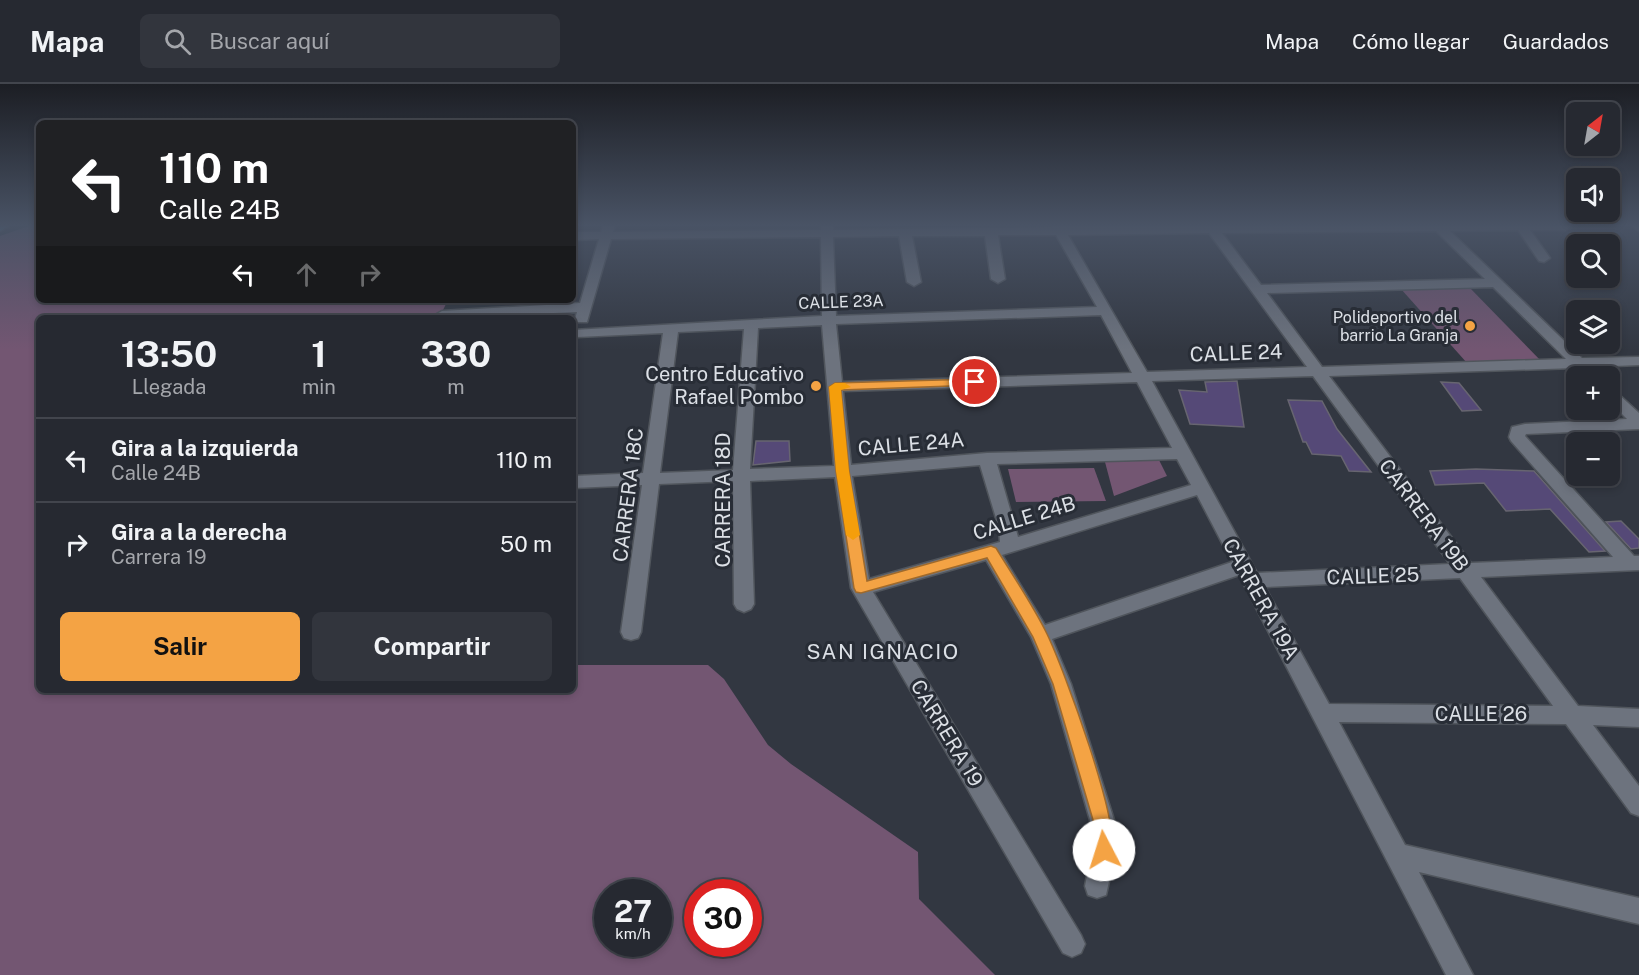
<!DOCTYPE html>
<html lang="es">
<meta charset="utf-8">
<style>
body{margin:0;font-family:"Public Sans",sans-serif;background:#32353d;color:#f1f3f6;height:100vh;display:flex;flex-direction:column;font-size:22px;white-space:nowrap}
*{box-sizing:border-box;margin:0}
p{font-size:20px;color:#a4a6ab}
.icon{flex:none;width:33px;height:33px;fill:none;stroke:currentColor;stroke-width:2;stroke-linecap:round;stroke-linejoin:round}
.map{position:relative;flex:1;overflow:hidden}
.details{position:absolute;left:36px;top:231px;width:540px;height:378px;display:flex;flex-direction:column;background:#262931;border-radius:9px;box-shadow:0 3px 9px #0003,0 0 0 2px #42454d}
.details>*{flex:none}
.guide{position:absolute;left:36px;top:36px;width:540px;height:183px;border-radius:9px;box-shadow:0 3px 9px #0003,0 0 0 2px #42454d;background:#202124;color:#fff;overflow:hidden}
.needle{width:39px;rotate:31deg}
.controls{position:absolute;left:1566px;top:18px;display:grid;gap:12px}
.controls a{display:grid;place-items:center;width:54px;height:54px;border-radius:9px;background:#262931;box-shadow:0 3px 9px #0003,0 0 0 2px #42454d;font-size:30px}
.speed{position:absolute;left:594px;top:795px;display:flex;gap:12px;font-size:30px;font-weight:700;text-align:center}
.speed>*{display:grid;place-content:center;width:78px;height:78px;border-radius:50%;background:#262931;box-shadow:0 3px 9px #0003,0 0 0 2px #42454d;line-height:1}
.speed small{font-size:15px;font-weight:400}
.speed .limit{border:9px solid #d22;background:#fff;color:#111}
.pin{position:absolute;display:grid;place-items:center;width:51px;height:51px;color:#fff;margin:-26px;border:3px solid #fff;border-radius:50%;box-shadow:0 2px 6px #0007}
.me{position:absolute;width:66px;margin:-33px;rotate:355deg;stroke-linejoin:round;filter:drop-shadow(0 0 4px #0008)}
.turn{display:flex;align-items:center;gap:21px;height:126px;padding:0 24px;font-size:27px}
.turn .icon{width:78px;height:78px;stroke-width:2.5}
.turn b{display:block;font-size:42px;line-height:51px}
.lanes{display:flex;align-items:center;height:57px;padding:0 24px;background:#0003;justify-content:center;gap:30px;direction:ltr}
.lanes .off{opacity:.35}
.eta{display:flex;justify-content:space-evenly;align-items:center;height:102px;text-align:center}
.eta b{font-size:36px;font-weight:700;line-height:42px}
.button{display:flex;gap:12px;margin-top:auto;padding:12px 24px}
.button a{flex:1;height:69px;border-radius:9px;background:#f4a344;color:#111;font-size:24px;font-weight:700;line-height:69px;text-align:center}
.button a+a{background:#32353d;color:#f1f3f6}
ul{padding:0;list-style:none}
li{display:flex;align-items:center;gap:18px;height:84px;padding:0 24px;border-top:2px solid #42454d}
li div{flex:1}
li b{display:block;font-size:22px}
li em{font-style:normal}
header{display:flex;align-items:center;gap:36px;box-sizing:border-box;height:84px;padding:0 30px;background:#262931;border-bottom:2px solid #42454d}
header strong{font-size:28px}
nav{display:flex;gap:33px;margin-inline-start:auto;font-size:21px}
.search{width:420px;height:54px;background:#32353d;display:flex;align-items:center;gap:15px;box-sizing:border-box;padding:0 21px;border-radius:9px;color:#a4a6ab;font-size:22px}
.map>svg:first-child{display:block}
</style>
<header>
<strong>Mapa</strong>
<div class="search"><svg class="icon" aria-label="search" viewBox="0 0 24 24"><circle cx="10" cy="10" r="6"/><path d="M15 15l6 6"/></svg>Buscar aquí</div>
<nav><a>Mapa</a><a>Cómo llegar</a><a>Guardados</a></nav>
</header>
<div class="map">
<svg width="1639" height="891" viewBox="0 0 1639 891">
<rect width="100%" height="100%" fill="#323741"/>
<!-- green -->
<g fill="#735672" fill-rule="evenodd">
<path d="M29 142H39V216H448L439 234H39V606H573V581H708L724 595 768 661 791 680 918 768 919 815 995 891H0V152ZM608 808H658V860H608ZM698 808H748V860H698Z"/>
<path d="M1470 204 1542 278 1467 279 1401 205Z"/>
<path d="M1159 376 1167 392 1114 412 1105 378Z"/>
<path d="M1094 384 1106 417 1016 418 1008 385Z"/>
</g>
<!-- building -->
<g fill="#554977" stroke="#676570" stroke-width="1.5">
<path d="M1237 297 1244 343 1190 340 1179 306 1207 308 1205 298Z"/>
<path d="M1441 298 1459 299 1481 326 1462 327Z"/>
<path d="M1288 316 1322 317 1337 345 1371 388 1349 387 1341 372 1312 370 1306 358H1303Z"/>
<path d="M756 357H789L790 377 753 381Z"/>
<path d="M1476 385 1534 387 1605 467 1589 468 1550 425 1506 427 1484 399 1435 401 1430 387Z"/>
<path d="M1621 437 1639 455V464L1631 465 1606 438Z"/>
</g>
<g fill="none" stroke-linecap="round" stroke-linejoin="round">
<!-- minor casing -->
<g stroke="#50555c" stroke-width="3">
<g id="minor">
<path d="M603 142H615L613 148 821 146V142H833V146L1052 143 1051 142H1571L1565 146H1530L1550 174 1544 178 1539 177 1518 146 1450 147 1582 274 1639 273V281L1591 283 1599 292H1584L1575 284 1329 292 1471 479 1613 473 1511 357 1509 353 1512 343 1525 340 1627 335 1610 318V305L1615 307 1639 329V345L1526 350 1525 352 1634 472H1639V486L1481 493 1578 622 1639 625V643L1593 641 1639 702V732L1631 729 1566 640 1339 638 1405 761 1639 814V840L1419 788 1473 891H1446L1239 491 1052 555 1071 600 1114 736 1116 766 1106 811 1097 814 1088 811 1085 802 1092 766 1090 736 1051 600 1031 553 986 476 873 508 1081 851 1085 860 1081 869 1072 873 1063 869 851 504 835 393 750 397 754 520 751 525 744 528 737 525 734 520 733 397 659 400 641 548 638 554 631 556 624 554 621 548 642 401 573 404V392L643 389 663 249 577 253 573 252V246L822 232 821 153 611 155 587 238H577L575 235 577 228 437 234 435 231 442 227 580 219 599 155 573 156V148H601ZM1436 147 1485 195 1261 201 1222 149ZM1209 149 1307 283 1147 288 1068 151ZM998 151H1056L1097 223 836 232 833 153 899 152 907 198 914 202 921 198 912 152H985L991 195 998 199 1005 195ZM1493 203 1566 275 1322 283 1267 209ZM1101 231 1132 289 842 298 836 240ZM822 241 834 382 750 385 758 244ZM744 245 733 386 660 389 678 248ZM1313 292 1450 480 1257 489 1152 297ZM1137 298 1172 364 987 369 851 381 843 307ZM1177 375 1191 401 1018 453 997 380ZM980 381 999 444 1000 458 869 495 852 392ZM1197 411 1232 478 1045 541 1002 471ZM1460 494 1553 622 1329 620 1265 503Z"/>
<path d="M1632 142H1639V147Z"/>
</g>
</g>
<!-- major casing -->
<g stroke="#50555c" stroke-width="3">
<path id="major" d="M0 142H9L0 147Z"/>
</g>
<!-- minor -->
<use href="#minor" fill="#6d737e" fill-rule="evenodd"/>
<!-- major -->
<use href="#major" fill="#3c8dac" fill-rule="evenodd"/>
</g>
<!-- sky -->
<linearGradient id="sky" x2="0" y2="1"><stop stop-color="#1c1e24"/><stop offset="0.53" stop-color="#495365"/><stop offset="1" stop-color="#495365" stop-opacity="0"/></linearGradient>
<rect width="1639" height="266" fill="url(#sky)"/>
<!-- route -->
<path fill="#f4a344" stroke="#9f6a2c" stroke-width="1.5" d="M975 295 979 296V301L841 306 849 387 867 497 991 462 996 464C1013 492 1033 521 1047 550 1063 583 1123 744 1111 772L1104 775 1098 772 1095 766 1093 736 1053 600 1033 553 987 474 861 509 856 508 854 504 836 387 829 303 835 299Z"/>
<!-- slow -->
<path fill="#f59e0b" d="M835 299H845L851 303 841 306 849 387 860 451 853 456 846 451 836 387 829 303Z"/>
<!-- markers -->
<g fill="#f4a344" stroke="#282d36" stroke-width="2">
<circle cx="1470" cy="242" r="6"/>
<circle cx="816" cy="302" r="6"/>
</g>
<g text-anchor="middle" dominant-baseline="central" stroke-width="6" stroke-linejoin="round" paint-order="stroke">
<!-- far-street labels -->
<g font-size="16" fill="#dce0e6" stroke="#282d36">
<text transform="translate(841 218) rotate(-2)">CALLE 23A</text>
</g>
<!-- far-poi labels -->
<g font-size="16" fill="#dce0e6" stroke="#282d36" text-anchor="end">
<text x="1458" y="233">Polideportivo del<tspan x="1458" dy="18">barrio La Granja</tspan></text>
</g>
<!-- street labels -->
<g font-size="20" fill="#dce0e6" stroke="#282d36">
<text transform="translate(1236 269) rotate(-2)">CALLE 24</text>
<text transform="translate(911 360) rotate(-5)">CALLE 24A</text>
<text transform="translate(628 411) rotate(-83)">CARRERA 18C</text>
<text transform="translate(723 416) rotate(-90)">CARRERA 18D</text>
<text transform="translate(1424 431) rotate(53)">CARRERA 19B</text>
<text transform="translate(1024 434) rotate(-17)">CALLE 24B</text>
<text transform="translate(1373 492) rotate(-2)">CALLE 25</text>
<text transform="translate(1261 515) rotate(61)">CARRERA 19A</text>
<text x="1481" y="630">CALLE 26</text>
<text transform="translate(947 649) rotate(59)">CARRERA 19</text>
</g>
<!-- poi labels -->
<g font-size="20" fill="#dce0e6" stroke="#282d36" text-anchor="end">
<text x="804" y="290">Centro Educativo<tspan x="804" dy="23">Rafael Pombo</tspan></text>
</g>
<!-- neighbourhood labels -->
<g font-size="21" letter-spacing="1.5" fill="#dce0e6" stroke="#282d36">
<text x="883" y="567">SAN IGNACIO</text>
</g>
</g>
</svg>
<div class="controls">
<a><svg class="needle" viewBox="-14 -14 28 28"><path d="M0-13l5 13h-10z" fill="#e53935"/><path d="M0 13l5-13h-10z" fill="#a4a6ab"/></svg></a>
<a><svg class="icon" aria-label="sound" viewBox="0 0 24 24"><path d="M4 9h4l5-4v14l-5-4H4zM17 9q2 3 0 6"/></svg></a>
<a><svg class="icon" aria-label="search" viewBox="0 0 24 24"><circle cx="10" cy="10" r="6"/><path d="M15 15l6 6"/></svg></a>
<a><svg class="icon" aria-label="layers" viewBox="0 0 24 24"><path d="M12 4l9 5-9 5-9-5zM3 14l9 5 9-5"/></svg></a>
<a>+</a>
<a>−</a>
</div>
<div class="speed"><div>27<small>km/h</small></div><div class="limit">30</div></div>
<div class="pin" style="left:975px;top:298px;background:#d93025"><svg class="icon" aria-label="arrive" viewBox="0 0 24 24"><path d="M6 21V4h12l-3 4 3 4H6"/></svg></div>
<svg class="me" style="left:1104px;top:766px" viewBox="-20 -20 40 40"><circle r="19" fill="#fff"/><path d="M0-13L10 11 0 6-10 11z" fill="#f4a344"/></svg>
<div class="guide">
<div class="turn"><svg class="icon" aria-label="left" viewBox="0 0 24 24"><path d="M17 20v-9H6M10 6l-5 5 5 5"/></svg><div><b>110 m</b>Calle 24B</div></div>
<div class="lanes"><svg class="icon" aria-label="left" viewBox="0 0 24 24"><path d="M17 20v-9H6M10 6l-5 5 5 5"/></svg><svg class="icon off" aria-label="ahead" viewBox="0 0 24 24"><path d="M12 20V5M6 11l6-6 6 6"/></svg><svg class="icon off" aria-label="right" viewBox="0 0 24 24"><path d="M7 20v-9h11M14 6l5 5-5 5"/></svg></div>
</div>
<section class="details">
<div class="eta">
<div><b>13:50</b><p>Llegada</p></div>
<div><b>1</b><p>min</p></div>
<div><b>330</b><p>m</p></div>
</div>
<ul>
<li><svg class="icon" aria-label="left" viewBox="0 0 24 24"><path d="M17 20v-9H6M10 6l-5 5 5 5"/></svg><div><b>Gira a la izquierda</b><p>Calle 24B</p></div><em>110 m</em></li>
<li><svg class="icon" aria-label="right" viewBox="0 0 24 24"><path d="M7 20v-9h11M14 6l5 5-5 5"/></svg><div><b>Gira a la derecha</b><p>Carrera 19</p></div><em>50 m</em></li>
</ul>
<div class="button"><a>Salir</a><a>Compartir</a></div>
</section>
</div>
